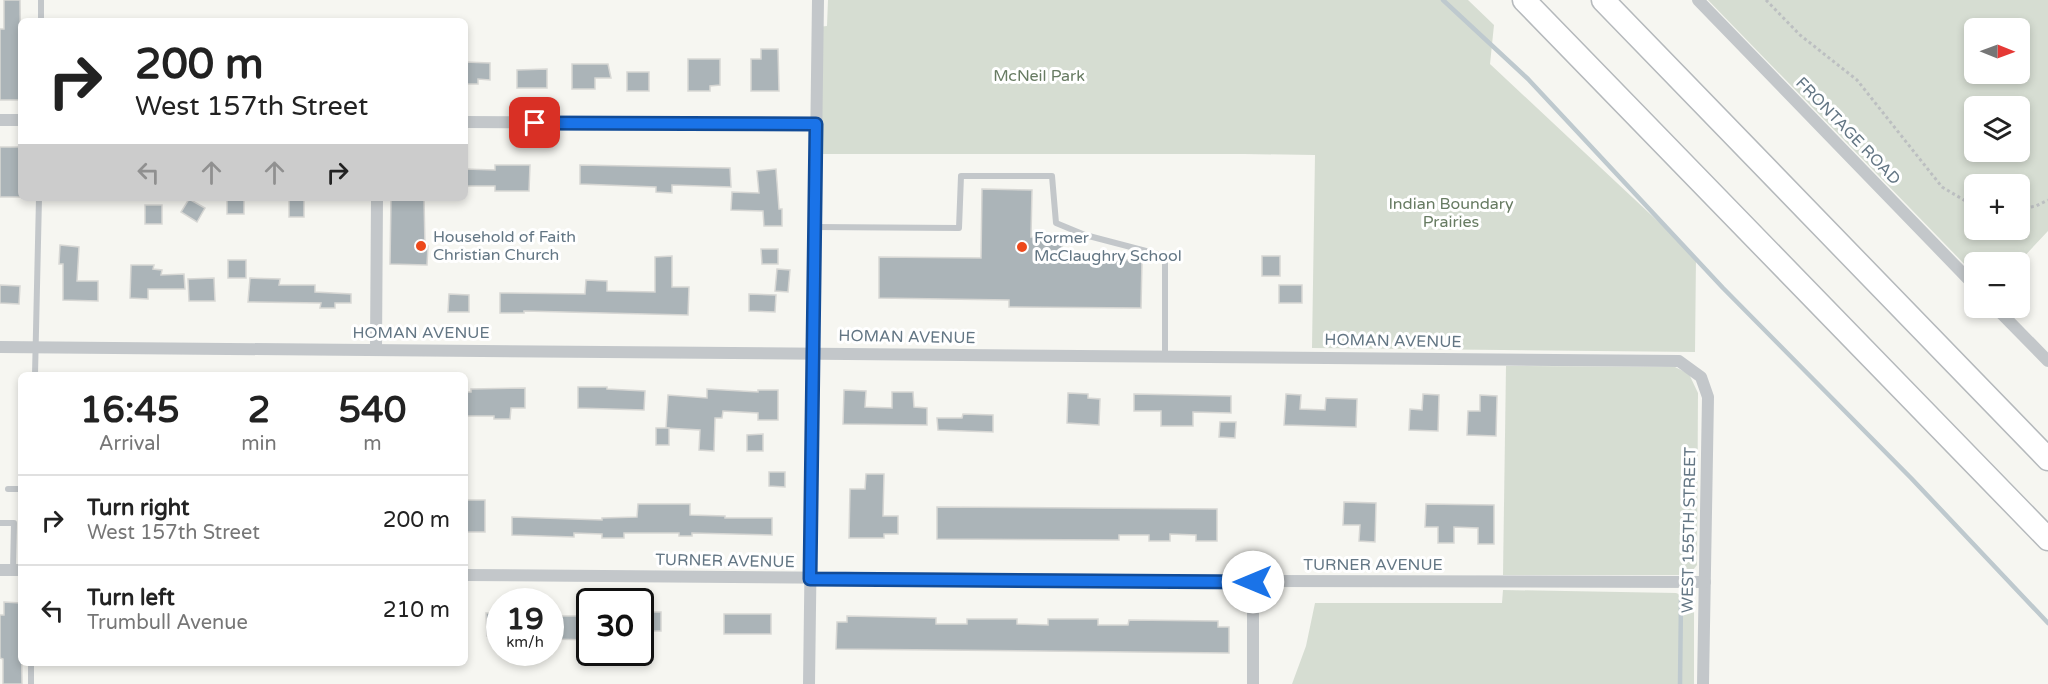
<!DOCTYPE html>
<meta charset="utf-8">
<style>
body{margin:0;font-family:"Varela Round",sans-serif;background:#f2f2f2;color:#222;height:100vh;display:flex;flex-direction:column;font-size:22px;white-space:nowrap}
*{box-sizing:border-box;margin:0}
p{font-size:20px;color:#767676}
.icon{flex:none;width:33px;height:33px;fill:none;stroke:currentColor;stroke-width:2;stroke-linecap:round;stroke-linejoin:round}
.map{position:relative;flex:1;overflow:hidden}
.details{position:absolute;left:18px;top:372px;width:450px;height:294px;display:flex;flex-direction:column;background:#fff;border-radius:9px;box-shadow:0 3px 9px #0003}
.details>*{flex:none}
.banner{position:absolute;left:18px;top:18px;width:450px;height:183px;border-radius:9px;box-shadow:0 3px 9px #0003;background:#fff;color:#222;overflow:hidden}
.needle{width:39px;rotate:91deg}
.tools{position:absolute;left:1964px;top:18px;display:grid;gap:12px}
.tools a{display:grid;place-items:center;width:66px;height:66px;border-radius:9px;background:#fff;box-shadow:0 3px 9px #0003;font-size:30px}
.speed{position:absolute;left:486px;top:588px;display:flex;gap:12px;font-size:30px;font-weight:700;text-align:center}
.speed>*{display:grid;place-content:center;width:78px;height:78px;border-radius:50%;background:#fff;box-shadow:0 3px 9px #0003;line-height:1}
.speed small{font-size:15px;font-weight:400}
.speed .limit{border:3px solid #111;border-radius:9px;background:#fff;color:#111}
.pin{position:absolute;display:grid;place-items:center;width:51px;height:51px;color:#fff;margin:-26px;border-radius:12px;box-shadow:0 3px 9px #0006}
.me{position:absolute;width:66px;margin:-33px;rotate:270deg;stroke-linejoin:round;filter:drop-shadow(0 0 4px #0008)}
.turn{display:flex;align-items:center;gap:21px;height:126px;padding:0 18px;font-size:27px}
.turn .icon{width:78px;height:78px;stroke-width:2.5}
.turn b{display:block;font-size:42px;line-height:51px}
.lanes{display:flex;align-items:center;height:57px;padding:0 18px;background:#0003;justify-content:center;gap:30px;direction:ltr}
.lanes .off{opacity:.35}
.eta{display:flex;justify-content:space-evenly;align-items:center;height:102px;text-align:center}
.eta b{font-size:36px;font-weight:800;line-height:42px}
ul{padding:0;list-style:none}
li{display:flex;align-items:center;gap:18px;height:90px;padding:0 18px;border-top:2px solid #e0e0e0}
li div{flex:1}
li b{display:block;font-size:22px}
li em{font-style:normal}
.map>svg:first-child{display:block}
</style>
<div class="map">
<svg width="2048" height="684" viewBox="0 0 2048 684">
<rect width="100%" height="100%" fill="#f6f6f1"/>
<!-- green -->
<g fill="#d6ddd2" fill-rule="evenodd">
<path d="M828 0H1468L1494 25 1490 64 1696 257 1695 352 1312 348 1315 155 1244 154H816L817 27 827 26Z"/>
<path d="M1708 0H2048V231L2019 262H1974V274ZM1974 28H2019V74H1974ZM1974 106H2019V152H1974ZM1974 184H2019V230H1974Z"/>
<path d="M1506 366 1675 367 1689 374 1698 393 1697 565 1693 570 1679 575H1503Z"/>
<path d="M1503 590 1676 593 1694 600V684H1292L1306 646 1315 603H1502Z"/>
</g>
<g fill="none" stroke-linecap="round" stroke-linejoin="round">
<!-- stream -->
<g stroke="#bec9ce" stroke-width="4.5">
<path d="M1443 0 1528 79 1723 288 1911 478 2048 623"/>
<path d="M1680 684 1681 600"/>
</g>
</g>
<!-- building -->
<g fill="#abb4b8" stroke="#d7d7d4" stroke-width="1.5">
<path d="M4 0H20L21 100H0V29H4Z"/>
<path d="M761 49H778L779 91H751V59H761Z"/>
<path d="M688 59H720V85L710 86V91H688Z"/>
<path d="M465 62 490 63V80L478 79V84H465Z"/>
<path d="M572 64H608L611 78H595V89H572Z"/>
<path d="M547 69V88H517V70Z"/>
<rect x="627" y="72" width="22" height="19"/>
<rect x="0" y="147" width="21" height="50"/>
<path d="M495 165H530L529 191H495V186H465V169L495 170Z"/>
<path d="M580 165 730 168 731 187 672 185V193L656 192V187L580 184Z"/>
<path d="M776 169 779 209H782V226H764L763 211 731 210 732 192 759 193 757 171Z"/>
<path d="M982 189 1032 190 1031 237H1062V259L1142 260 1141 308 1009 307V300L879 298V257L981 258Z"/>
<rect x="227" y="198" width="17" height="16"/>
<path d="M391 198H424L425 246H428L427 265 390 264Z"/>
<path d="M189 199 205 208 197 222 181 212Z"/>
<rect x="289" y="200" width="15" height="17"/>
<rect x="145" y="205" width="17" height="19"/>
<path d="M60 245 79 247 77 281H98V301L63 300V264H59Z"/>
<path d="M761 249H778V264H762Z"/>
<path d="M672 256V287H689L688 315 524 311V313H500V293L585 294 586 280 607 281V291L655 292V257Z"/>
<rect x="1262" y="256" width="18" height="20"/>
<rect x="228" y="260" width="18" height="18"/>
<path d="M131 265H154L153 269 162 270 161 275 184 274 185 289H148V299L130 298Z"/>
<path d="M777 269 790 270 788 292 775 291Z"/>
<path d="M214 278 215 301H189L188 279Z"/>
<path d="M250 278 280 279 279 285H315V292L351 294V303H335V308H320L321 303 248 302Z"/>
<path d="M0 285 20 286 19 304 0 303Z"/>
<rect x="1279" y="285" width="23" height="18"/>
<path d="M449 294 469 295V312H448Z"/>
<path d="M749 294 776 295 775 312 749 311Z"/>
<path d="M578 387H607V389L645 391 644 410 578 408Z"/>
<path d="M525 388V408H511L510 419H494V416H465V392H471V389Z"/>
<path d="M707 389 758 392V390H778V420H758V413L723 411 722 418H715L714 451 699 450 700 430 666 428 668 395 707 398Z"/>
<path d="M844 390 866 391 865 407 892 408V392H913L914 407 927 408V425L843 424Z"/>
<path d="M1068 393 1088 394V398L1100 399 1099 425 1067 423Z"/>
<path d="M1134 394 1231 396V413L1193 412V426H1161V411H1134Z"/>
<path d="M1286 394 1301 395 1300 409 1325 410 1326 398 1357 399 1356 427 1284 425Z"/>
<path d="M1423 394 1439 395 1438 431 1409 430 1410 409 1422 410Z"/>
<path d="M1480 395 1497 396 1496 436 1467 435 1468 411H1480Z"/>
<path d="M963 414 993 415V432L938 430 937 418H962Z"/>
<path d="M1220 422H1236L1235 438 1219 437Z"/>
<rect x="656" y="428" width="13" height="17"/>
<path d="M763 434V451H747V435Z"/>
<path d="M769 472H785V487L769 486Z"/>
<path d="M866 474H884L883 516H898V534H884V538H849L850 489H865Z"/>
<rect x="465" y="500" width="20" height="32"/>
<path d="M1344 502 1376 503 1375 542 1359 541 1360 525H1343Z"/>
<path d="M638 504H690V515L725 516V518H772V535L692 533V536H679V533H624V538H602V534L574 533V537L512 535V517L602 520V518L637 517Z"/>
<path d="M1426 504 1494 505V544H1478V528L1454 527V543H1438V527H1425Z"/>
<path d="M937 507 1217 509V541H1196V535L1170 534V541H1149V535H1119V540L937 539Z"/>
<path d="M4 602 21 603 22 684H3V659L0 658V615H4Z"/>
<rect x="640" y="612" width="21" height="19"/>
<path d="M486 613H500V636H487Z"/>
<rect x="724" y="614" width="47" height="20"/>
<path d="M550 616H590V640L550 639Z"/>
<path d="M847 616 936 618V624H967V619H1017V624L1048 625V619H1098V625H1128L1129 620 1218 621V627H1229V653L836 649 837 622H847Z"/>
</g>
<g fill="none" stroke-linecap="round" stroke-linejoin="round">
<!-- motorway casing -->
<g stroke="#b5b9bc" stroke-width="25">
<g id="motorway">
<path d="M1524 0 2048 539"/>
<path d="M1603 0 2048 459"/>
</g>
</g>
<!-- path -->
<g stroke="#bcbfc1" stroke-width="3" stroke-dasharray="3 3" stroke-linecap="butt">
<path d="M1766 0 1800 35 1857 80 1942 187 1974 206"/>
<path d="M2019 209 2036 206 2048 200"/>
</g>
<!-- service -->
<g stroke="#c3c7ca" stroke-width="6">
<path d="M41 21V0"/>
<path d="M815 227 959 228 961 176H1052L1056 223 1085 235 1165 256V356"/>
<path d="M35 375 39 198"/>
<path d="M8 489H21"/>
<path d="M0 523H14L13 570"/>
<path d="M31 684V663"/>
</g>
<!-- minor -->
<g stroke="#c3c7ca" stroke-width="12">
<path d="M1698 0 1974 285"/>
<path d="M0 120H21"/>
<path d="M465 122 816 124"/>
<path d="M1996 308 2048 361"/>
<path d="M0 347 1679 361 1701 377 1708 397 1703 684"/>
<path d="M376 350 377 198"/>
<path d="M0 570H21"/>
<path d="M465 575 1253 581 1705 582"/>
<path d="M809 684 818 0"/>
<path d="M1253 684V581"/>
</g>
<!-- motorway -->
<use href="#motorway" stroke="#fff" stroke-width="22"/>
</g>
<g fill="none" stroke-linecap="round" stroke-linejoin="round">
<!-- route casing -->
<g stroke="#114b97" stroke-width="15">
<path id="route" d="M535 123 816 124 810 579 1253 582"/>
</g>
<!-- route -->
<use href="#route" stroke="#1a73e8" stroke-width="10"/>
</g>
<!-- markers -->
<g fill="#ed491b" stroke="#fff" stroke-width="2">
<circle cx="421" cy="246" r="6"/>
<circle cx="1022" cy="247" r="6"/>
</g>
<g text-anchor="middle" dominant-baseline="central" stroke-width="6" stroke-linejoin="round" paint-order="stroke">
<!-- park labels -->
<g font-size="16" fill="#677b62" stroke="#fff">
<text x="1039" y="76">McNeil Park</text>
<text x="1451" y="204">Indian Boundary<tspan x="1451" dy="18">Prairies</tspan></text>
</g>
<!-- street labels -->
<g font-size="16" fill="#637684" stroke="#fff">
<text transform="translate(1848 131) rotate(46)">FRONTAGE ROAD</text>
<text x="421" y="333">HOMAN AVENUE</text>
<text transform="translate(907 337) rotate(1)">HOMAN AVENUE</text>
<text transform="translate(1393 341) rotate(1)">HOMAN AVENUE</text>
<text transform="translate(1689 530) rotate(-89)">WEST 155TH STREET</text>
<text transform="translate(725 561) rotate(1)">TURNER AVENUE</text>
<text x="1373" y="565">TURNER AVENUE</text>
</g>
<!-- poi labels -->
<g font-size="16" fill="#637684" stroke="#fff" text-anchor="start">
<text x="433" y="237">Household of Faith<tspan x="433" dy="18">Christian Church</tspan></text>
<text x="1034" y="238">Former<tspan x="1034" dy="18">McClaughry School</tspan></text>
</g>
</g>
</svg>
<div class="tools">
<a><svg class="needle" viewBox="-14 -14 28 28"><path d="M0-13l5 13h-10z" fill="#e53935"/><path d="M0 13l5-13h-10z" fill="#767676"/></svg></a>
<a><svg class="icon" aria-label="layers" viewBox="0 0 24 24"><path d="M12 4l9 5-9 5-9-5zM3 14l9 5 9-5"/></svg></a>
<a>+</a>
<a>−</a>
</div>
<div class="speed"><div>19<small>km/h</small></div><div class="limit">30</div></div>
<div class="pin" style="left:535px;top:123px;background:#d93025"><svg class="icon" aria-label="arrive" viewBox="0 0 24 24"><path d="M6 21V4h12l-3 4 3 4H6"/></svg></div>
<svg class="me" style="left:1253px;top:582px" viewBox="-20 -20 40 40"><circle r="19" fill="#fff"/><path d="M0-13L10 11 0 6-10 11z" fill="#1a73e8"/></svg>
<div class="banner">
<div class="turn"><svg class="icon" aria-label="right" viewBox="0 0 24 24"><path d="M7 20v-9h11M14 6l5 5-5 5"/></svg><div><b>200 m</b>West 157th Street</div></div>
<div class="lanes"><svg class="icon off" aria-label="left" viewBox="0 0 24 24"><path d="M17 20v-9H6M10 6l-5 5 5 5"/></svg><svg class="icon off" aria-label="ahead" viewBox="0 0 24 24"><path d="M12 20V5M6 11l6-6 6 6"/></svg><svg class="icon off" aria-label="ahead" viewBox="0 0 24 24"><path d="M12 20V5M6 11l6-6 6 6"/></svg><svg class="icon" aria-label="right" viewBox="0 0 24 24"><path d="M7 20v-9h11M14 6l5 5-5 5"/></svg></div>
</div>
<section class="details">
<div class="eta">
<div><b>16:45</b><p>Arrival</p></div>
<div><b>2</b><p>min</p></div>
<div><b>540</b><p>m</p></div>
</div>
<ul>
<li><svg class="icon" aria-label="right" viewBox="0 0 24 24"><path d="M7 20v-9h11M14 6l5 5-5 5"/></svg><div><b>Turn right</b><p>West 157th Street</p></div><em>200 m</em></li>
<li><svg class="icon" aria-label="left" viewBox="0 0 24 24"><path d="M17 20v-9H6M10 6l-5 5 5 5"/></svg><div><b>Turn left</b><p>Trumbull Avenue</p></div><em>210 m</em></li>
</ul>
</section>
</div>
